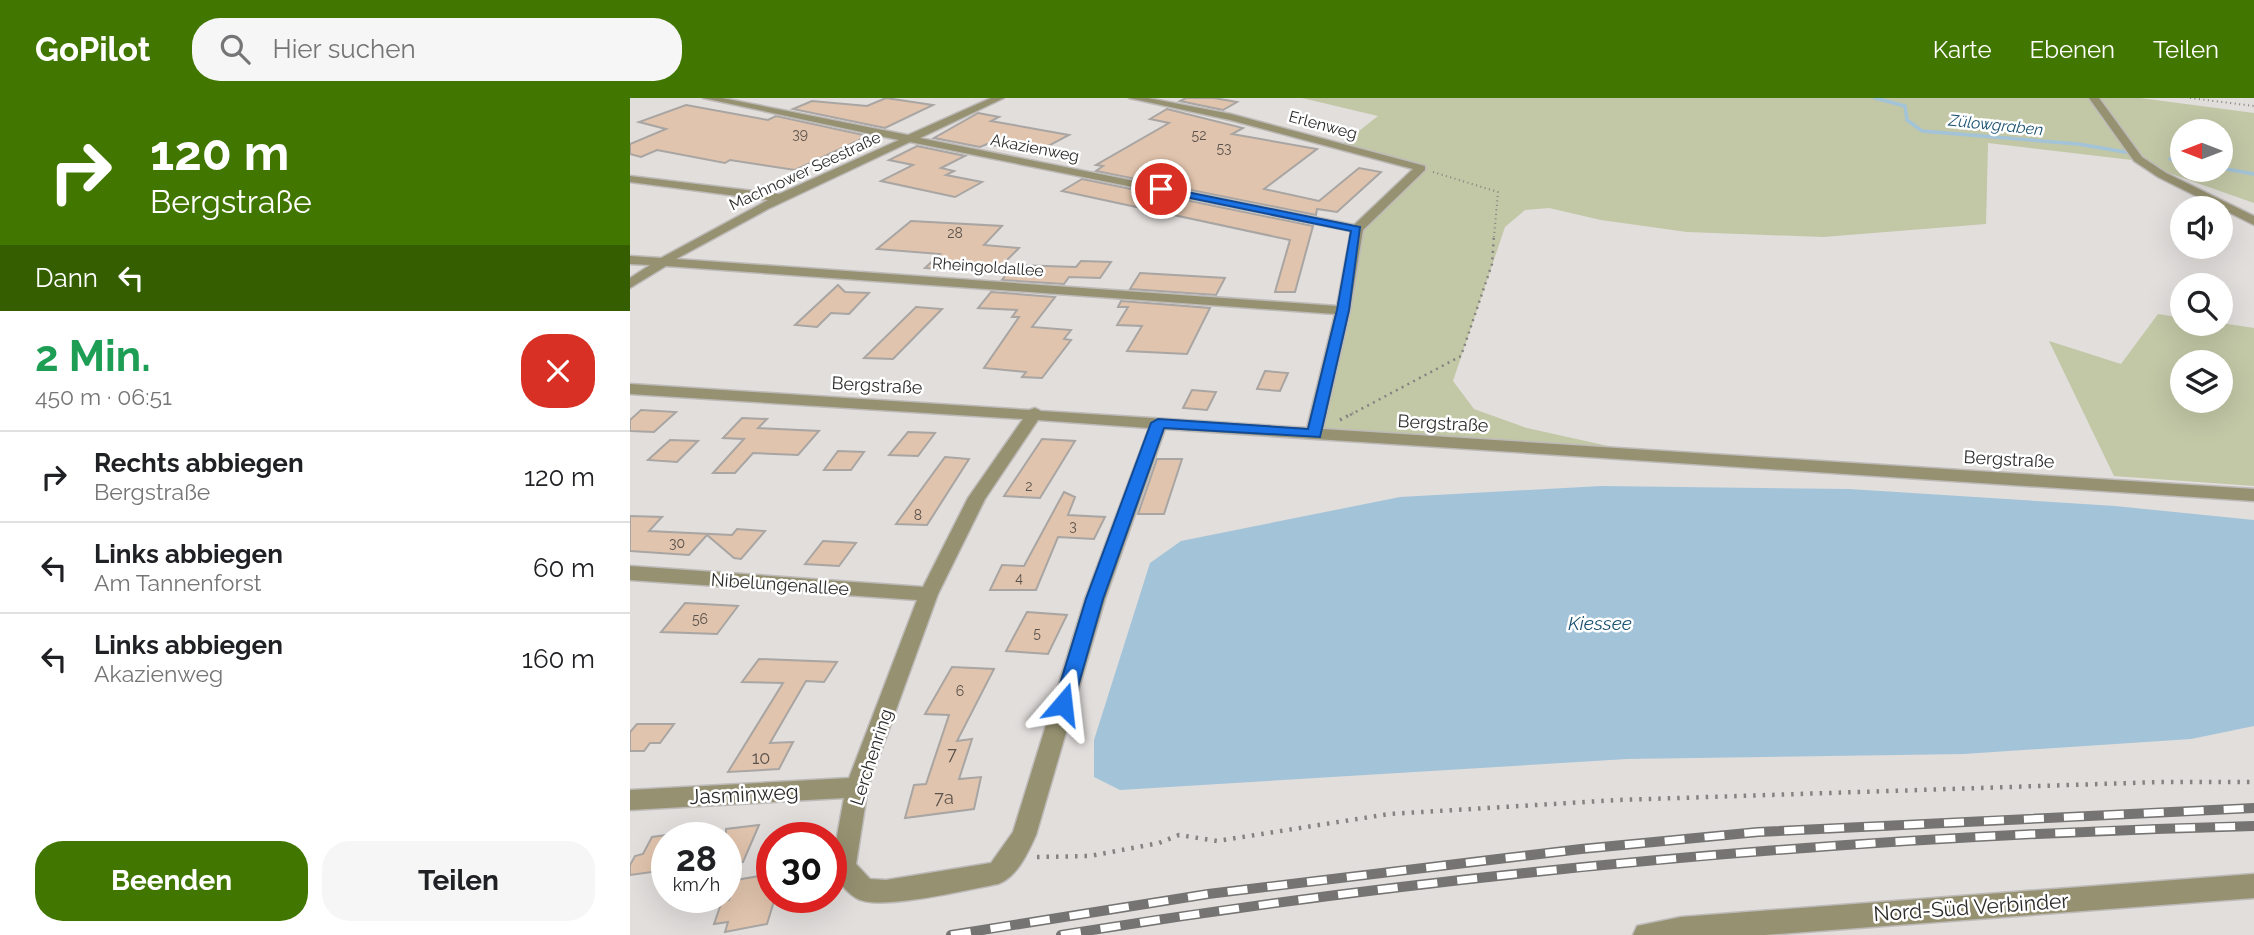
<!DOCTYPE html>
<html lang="de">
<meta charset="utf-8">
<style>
body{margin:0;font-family:Raleway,sans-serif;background:#f6f6f6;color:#202124;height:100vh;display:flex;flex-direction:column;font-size:26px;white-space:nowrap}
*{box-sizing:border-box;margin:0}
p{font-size:23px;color:#757577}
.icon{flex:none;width:38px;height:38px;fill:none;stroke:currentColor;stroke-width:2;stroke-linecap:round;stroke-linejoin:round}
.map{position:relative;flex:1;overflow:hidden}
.drawer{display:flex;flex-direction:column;background:#fff;width:630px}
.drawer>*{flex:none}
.banner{background:#417601;color:#fff;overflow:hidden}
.needle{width:46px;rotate:270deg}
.buttons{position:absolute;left:1540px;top:21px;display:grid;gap:14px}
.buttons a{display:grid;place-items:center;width:63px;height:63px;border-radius:50%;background:#fff;box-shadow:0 7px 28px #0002;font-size:35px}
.speed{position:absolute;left:21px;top:724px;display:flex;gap:14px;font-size:35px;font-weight:700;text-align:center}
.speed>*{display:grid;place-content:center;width:91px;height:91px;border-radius:50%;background:#fff;box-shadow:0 7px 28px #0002;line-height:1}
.speed small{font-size:18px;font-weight:400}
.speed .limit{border:10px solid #d22;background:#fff;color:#111}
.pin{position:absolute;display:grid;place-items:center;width:60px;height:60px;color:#fff;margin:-30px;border:4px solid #fff;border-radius:50%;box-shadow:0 2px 7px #0007}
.me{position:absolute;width:77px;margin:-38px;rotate:17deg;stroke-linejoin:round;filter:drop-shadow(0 0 5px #0008)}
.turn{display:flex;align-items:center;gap:24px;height:147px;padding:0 35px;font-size:32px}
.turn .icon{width:91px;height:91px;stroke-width:2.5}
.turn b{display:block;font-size:49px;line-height:60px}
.then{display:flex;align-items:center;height:66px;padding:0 35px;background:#0003;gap:14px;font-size:26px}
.round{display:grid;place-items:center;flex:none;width:74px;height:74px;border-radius:28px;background:#f6f6f6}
.headline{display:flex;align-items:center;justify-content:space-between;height:119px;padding:0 35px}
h1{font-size:42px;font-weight:700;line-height:52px;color:#1e9e55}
.button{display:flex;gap:14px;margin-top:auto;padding:14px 35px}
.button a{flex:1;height:80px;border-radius:28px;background:#417601;color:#fff;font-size:28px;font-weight:700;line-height:80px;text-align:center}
.button a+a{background:#f6f6f6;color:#202124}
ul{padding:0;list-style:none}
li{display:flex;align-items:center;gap:21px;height:91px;padding:0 35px;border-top:2px solid #e0e0e0}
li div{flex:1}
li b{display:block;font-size:26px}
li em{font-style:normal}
header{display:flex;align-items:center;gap:42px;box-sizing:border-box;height:98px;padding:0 35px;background:#417601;color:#fff}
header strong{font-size:33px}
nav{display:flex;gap:38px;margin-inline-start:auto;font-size:24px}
.search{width:490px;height:63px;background:#f6f6f6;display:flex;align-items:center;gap:18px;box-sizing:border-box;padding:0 24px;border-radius:28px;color:#757577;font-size:26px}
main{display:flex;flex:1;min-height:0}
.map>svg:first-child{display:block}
</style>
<header>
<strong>GoPilot</strong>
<div class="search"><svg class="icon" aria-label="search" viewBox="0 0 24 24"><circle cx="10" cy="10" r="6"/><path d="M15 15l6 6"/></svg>Hier suchen</div>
<nav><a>Karte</a><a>Ebenen</a><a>Teilen</a></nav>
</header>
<main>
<section class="drawer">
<div class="banner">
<div class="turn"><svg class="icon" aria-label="right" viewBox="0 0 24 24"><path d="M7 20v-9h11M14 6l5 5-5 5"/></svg><div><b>120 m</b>Bergstraße</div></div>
<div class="then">Dann<svg class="icon" aria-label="left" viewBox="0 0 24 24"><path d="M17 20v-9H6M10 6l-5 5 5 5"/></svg></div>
</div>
<div class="headline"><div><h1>2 Min.</h1><p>450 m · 06:51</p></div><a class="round" style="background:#d93025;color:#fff"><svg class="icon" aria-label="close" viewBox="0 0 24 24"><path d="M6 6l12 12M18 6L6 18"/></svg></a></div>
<ul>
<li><svg class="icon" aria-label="right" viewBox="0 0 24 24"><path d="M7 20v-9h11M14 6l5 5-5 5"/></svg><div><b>Rechts abbiegen</b><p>Bergstraße</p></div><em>120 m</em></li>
<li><svg class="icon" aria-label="left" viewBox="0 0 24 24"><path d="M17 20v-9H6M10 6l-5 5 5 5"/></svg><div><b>Links abbiegen</b><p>Am Tannenforst</p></div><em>60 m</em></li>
<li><svg class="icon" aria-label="left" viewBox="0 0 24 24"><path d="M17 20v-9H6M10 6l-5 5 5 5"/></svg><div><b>Links abbiegen</b><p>Akazienweg</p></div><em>160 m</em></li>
</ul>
<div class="button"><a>Beenden</a><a>Teilen</a></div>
</section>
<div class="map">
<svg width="1624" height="837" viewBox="0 0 1624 837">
<rect width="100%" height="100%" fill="#e1dedc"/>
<!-- green -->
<g fill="#c2c7a6" fill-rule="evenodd">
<path d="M672 0H1510L1624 15V105L1502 62 1358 45 1356 126 1193 139 1057 134 971 122 919 110 895 112 875 129 823 283 844 311 897 330 1014 356 684 336 727 131 791 71 710 48 748 18ZM1552 33H1591V72H1552Z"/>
<path d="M1528 216 1552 220V226L1591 225 1624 230V388L1484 378 1419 243 1491 266ZM1552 264H1591V303H1552Z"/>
</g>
<!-- water -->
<path fill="#a3c3d8" d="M971 388 1219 391 1485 408 1624 422V628L1561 641 1334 656 997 661 490 692 464 679V642L520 465 551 443 770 399Z"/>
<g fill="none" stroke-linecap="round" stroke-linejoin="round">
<!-- stream -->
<g stroke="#a3c3d8" stroke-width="3.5">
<path d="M1245 0 1275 8 1277 22 1292 33 1448 46 1501 55"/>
<path d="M1540 61 1552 64"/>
<path d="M1591 70 1624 76"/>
</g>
</g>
<!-- building -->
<g fill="#e1c4ad" stroke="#a8a5a3" stroke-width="2">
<path d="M256 0 303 7 255 30 163 11 182 3 237 8Z"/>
<path d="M556 0H584L607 4 593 12 550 3Z"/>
<path d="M56 7 138 22 146 18 238 38 165 72 100 62 95 65 27 52 11 59 0 56V46L36 31 9 24Z"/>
<path d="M537 11 613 30 602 36 687 51 634 91 689 103 729 70 751 74 707 114 687 111 686 117 466 73 473 68 466 67 539 25 520 21Z"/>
<path d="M348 15 369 19 361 23 439 37 405 55 357 46 350 49 304 40Z"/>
<path d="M287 48 335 58 311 70 324 73 316 77 352 84 325 99 251 83 283 67 259 62Z"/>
<path d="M452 81 683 128 665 194H645L660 142 432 93Z"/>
<path d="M281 123 372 128 354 147 389 150 364 175 295 170 310 156 247 151Z"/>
<path d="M451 163 481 164 470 180 439 179 434 186 372 182 384 167 446 169Z"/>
<path d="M510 175 595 180 586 197 500 191Z"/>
<path d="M208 187 215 194 239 195 219 216 201 215 187 229 165 227Z"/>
<path d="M361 194 425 199 402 229 441 232 434 241 441 242 412 280 392 279 396 274 354 270 389 219H382L387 212 348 210Z"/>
<path d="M491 203 580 210 557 256 497 253 512 228 487 227 498 209H488Z"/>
<path d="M286 209 312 211 263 261 234 260Z"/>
<path d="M635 273 658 275 650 293 627 291Z"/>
<path d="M562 292 586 294 577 312 553 310Z"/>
<path d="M11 312 46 314 24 334 0 333V322Z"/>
<path d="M112 320 137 321 128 330 189 333 168 357 123 355 105 375H83L114 341 93 340Z"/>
<path d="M278 334 305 335 288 358 259 357Z"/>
<path d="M412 341 445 343 410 400 374 398Z"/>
<path d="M40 342 68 343 47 364 18 362Z"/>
<path d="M208 353 234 354 221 372H194Z"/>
<path d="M315 359 339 361 297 427 266 426Z"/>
<path d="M527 361H552L534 416H508Z"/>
<path d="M434 394 445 399 438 417 475 419 464 441 428 439 406 492H360L372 467 394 468Z"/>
<path d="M0 418 32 419 19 433 102 437 107 431 135 433 111 461 104 460 77 437 59 457 0 453Z"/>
<path d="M193 443 226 445 209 468 175 466Z"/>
<path d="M55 505 108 508 87 536 31 534Z"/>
<path d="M397 514 437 517 418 556 376 553Z"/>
<path d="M129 561 207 564 194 584 176 583 140 645 163 644 149 671 98 674 153 585 112 584Z"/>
<path d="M322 569 364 571 327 643 342 641 329 681 351 679 344 711 275 720 284 687 296 686 319 617 295 616Z"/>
<path d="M7 626H44L30 645H20L14 653H0V634Z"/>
<path d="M129 727 113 764 96 766V731Z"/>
<path d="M37 737V772L0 777V767L5 758 13 756 22 739Z"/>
<path d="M142 776V800H145L137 826 95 834 98 824 84 826 92 803 99 802 106 782Z"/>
</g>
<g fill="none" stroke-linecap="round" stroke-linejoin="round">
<!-- minor casing -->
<g stroke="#bdbab9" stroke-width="3">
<g id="minor">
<path d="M73 0H92L278 37 361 0H374L290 40 724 127 783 71 600 22 499 0H518L601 16 795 68V72L733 132 720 212 693 331 1624 391V403L535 331 475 501 406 737C398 755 387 779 368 786 340 791 247 814 226 800 217 795 206 781 201 771L214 700 0 712V692L219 680 287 502 0 482V468L293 489 338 400 393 321 0 296V286L399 312 405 310 411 313 677 330 705 216 36 168 0 190V180L20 167 0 166V158L31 160 138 102 0 84V78L149 96 269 42ZM280 44 721 133 707 208 46 161 138 111ZM408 322 519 330 455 501 383 734 361 765 256 782 240 781 226 766 238 689 308 496 355 401Z"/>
<path d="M1459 0H1469L1512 59 1536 75 1624 118V127L1528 79 1504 63Z"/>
</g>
</g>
<!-- tertiary casing -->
<g stroke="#bdbab9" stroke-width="3">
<path id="tertiary" d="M1624 776V800L1135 837H1003L1007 828 1051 819Z"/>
</g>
<!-- path-far3 -->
<g stroke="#858381" stroke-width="2" stroke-dasharray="1 3.5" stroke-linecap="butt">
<path d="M1560 0 1624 8"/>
<path d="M803 74 868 94 864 139"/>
</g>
<!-- path-far2 -->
<path stroke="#858381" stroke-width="2.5" stroke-dasharray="2 4.5" stroke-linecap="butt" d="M720 317 831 258 862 166 864 137"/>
<!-- path-far1 -->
<path stroke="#858381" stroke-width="3.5" stroke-dasharray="2 5" stroke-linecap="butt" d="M710 322 723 315"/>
<!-- path -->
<path stroke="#858381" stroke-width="4.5" stroke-dasharray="2.5 7" stroke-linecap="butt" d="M407 759 460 758 529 745 549 737 587 743 759 716 988 702 1530 684H1624"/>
<!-- minor -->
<use href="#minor" fill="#969170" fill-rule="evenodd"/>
<!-- tertiary -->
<use href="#tertiary" fill="#969170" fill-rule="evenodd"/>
<!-- rail casing -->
<g stroke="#757472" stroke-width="10">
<g id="rail">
<path d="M321 837 578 796 951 751 1128 734 1624 710"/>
<path d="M431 837C825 773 1224 738 1624 728"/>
</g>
</g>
<!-- rail -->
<use href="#rail" stroke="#fff" stroke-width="7" stroke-dasharray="20" stroke-linecap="butt"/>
</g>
<!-- route -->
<path fill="#1a73e8" stroke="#114b97" stroke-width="2" d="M527 88 730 129 719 212 690 339 534 330 473 501 443 606 440 612 433 614 427 612 424 606 456 501 521 325 528 321 678 331 707 212 721 133 531 94 526 91Z"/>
<g text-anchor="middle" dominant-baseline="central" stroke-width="5" stroke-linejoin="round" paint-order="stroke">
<!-- number labels -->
<g font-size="14" fill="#5a524c">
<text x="170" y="36">39</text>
<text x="569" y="37">52</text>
<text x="594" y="50">53</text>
<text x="325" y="135">28</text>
<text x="399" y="388">2</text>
<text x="288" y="417">8</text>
<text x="443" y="428">3</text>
<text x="47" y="445">30</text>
<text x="389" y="480">4</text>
<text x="70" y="521">56</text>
<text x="407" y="535">5</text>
<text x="330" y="593">6</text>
</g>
<!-- far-street labels -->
<g font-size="16" fill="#2d2c2b" stroke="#fff">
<text transform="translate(693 27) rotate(15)">Erlenweg</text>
<text transform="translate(405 50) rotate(11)">Akazienweg</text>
<text transform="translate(175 73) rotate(-25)">Machnower Seestraße</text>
<text transform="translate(358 169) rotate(4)">Rheingoldallee</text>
</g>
<!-- far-water labels -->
<g font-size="16" font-style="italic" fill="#1d5372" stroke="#fff">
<text transform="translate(1366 27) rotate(6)">Zülowgraben</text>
</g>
<!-- street labels -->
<g font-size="18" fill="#2d2c2b" stroke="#fff">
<text transform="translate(247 287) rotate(3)">Bergstraße</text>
<text transform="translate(813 325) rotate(3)">Bergstraße</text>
<text transform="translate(1379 361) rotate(3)">Bergstraße</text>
<text transform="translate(150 486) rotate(4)">Nibelungenallee</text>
<text transform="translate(241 659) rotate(-72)">Lerchenring</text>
</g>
<!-- near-number labels -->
<g font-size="18" fill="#5a524c">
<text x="322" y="655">7</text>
<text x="131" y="659">10</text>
<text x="314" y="699">7a</text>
</g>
<!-- water labels -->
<g font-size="19" font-style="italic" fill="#1d5372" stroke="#fff">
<text x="970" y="525">Kiessee</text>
</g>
<!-- near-street labels -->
<g font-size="21" fill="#2d2c2b" stroke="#fff">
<text transform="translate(114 696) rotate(-3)">Jasminweg</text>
<text transform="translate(1341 809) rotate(-4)">Nord-Süd Verbinder</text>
</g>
</g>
</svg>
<div class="buttons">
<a><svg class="needle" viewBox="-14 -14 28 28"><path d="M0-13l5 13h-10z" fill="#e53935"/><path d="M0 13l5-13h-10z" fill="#757577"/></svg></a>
<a><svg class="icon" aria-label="sound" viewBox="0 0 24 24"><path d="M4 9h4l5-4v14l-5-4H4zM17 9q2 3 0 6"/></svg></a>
<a><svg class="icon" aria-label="search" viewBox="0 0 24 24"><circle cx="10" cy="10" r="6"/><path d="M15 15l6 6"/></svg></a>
<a><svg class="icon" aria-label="layers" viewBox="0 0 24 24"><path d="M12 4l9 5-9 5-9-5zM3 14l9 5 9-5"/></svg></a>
</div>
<div class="speed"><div>28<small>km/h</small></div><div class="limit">30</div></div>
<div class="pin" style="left:531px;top:91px;background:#d93025"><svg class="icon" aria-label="arrive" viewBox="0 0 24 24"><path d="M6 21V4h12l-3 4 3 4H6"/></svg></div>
<svg class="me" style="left:433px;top:606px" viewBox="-20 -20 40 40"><path d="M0-17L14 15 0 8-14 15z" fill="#1a73e8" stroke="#fff" stroke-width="4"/></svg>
</div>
</main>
